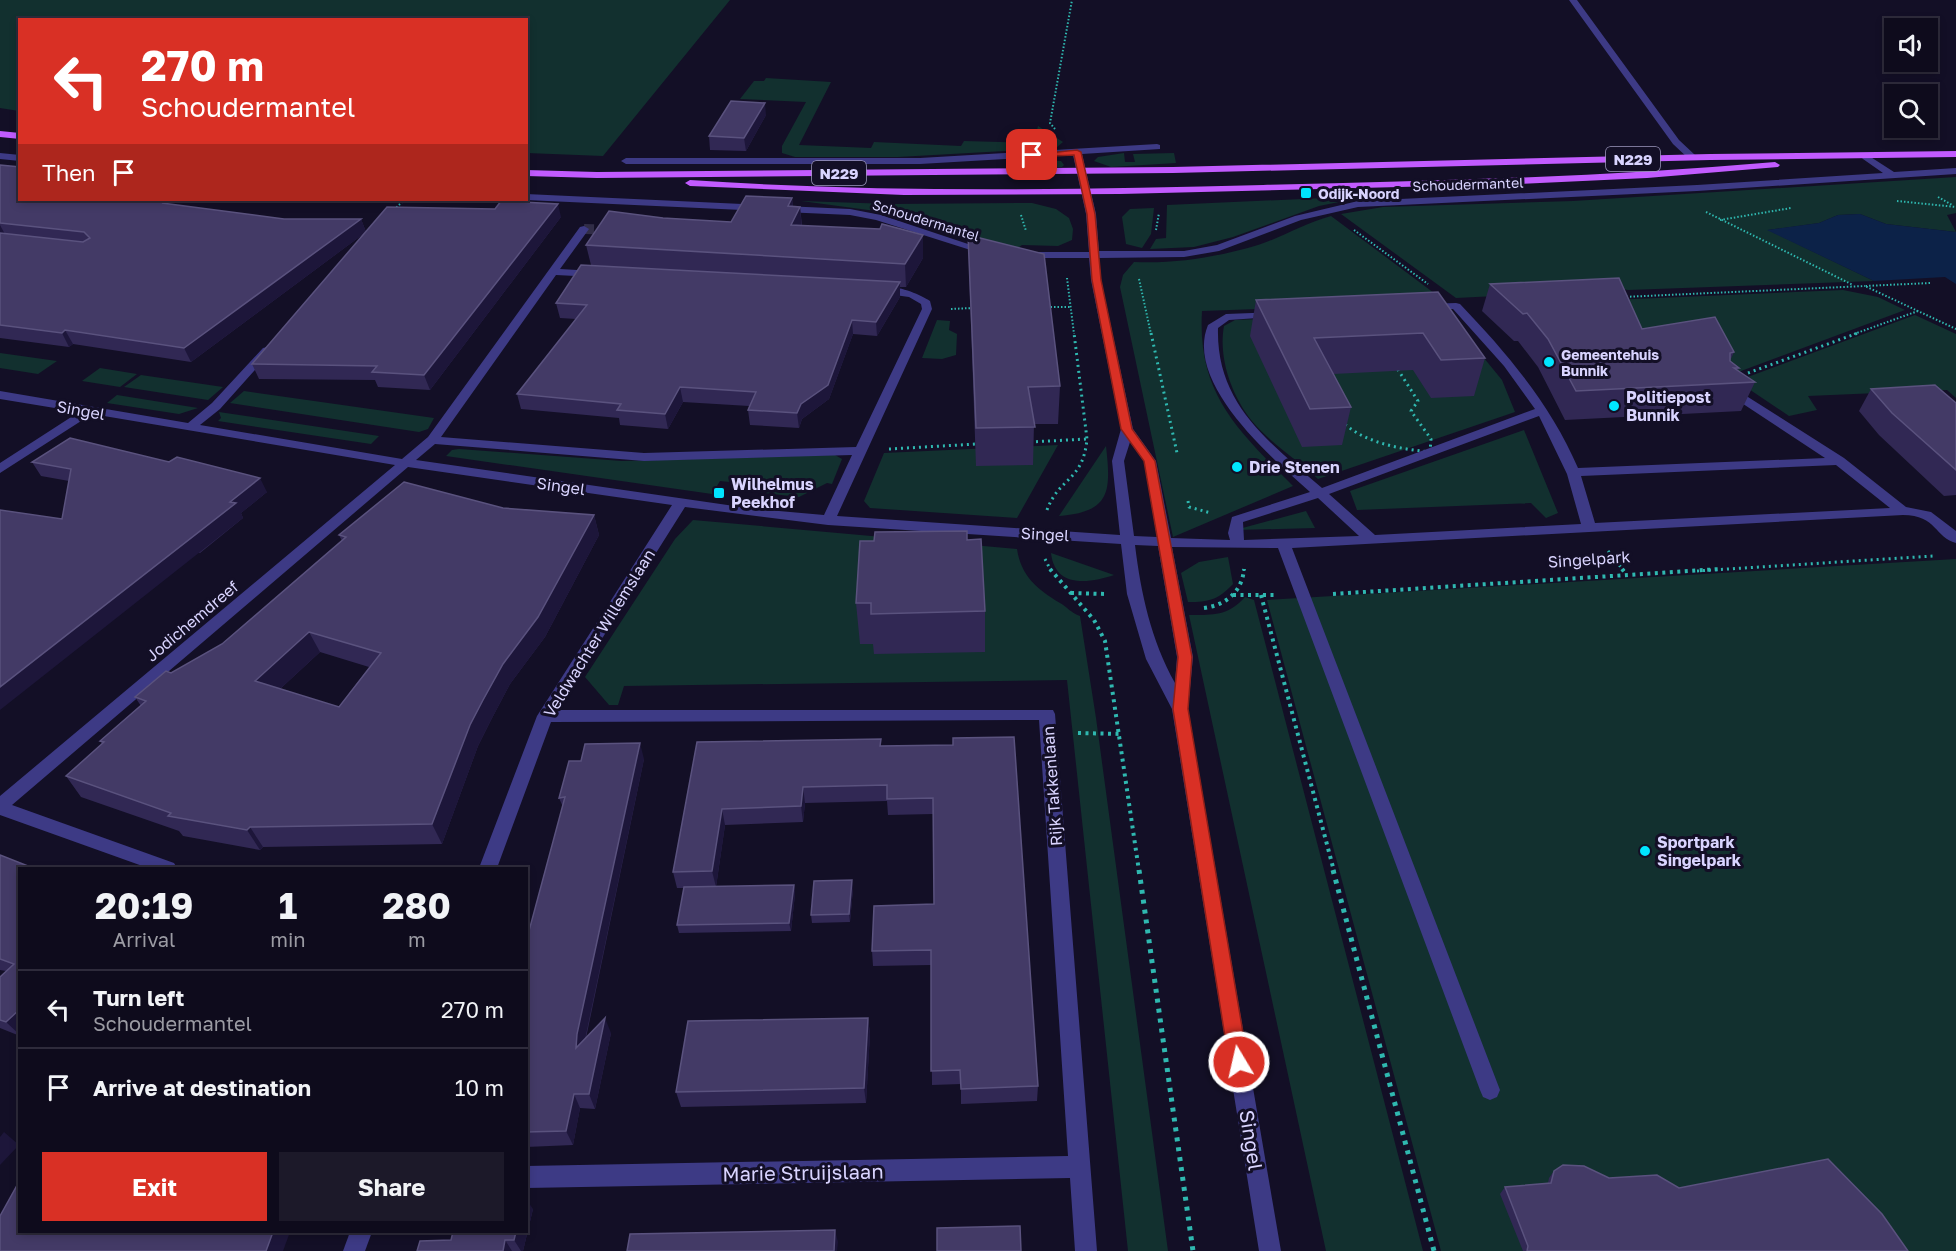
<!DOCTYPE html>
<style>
body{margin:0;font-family:"Golos Text",sans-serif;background:#1c1929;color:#f1f3f6;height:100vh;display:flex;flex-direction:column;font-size:22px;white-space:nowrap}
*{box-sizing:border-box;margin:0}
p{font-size:20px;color:#9b9ba3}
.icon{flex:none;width:33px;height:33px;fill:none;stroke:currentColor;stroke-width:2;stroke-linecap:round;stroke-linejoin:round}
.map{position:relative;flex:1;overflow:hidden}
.sheet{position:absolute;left:18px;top:867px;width:510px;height:366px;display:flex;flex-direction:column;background:#0e0b1c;border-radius:0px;box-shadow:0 3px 9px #0003,0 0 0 2px #2e2b3b}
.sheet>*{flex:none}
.top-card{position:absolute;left:18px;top:18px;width:510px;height:183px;border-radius:0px;box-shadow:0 3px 9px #0003,0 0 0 2px #2e2b3b;background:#d93025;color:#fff;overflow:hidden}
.tools{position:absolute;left:1884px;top:18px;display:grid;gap:12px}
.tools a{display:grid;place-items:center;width:54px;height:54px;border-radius:0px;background:#0e0b1c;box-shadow:0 3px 9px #0003,0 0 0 2px #2e2b3b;font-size:30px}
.pin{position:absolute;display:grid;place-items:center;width:51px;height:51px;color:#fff;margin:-26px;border-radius:12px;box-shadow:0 3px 9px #0006}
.me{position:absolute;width:66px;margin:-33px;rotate:351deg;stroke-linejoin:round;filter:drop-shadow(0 0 4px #0008)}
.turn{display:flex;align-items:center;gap:21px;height:126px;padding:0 24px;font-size:27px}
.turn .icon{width:78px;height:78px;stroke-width:2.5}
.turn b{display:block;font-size:42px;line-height:51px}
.then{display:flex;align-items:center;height:57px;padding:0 24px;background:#0003;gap:12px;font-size:22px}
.eta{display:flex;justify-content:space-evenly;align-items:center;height:102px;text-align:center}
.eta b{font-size:36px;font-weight:700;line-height:42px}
.primary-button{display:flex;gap:12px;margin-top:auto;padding:12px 24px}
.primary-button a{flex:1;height:69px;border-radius:0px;background:#d93025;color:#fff;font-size:24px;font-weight:700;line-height:69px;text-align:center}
.primary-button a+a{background:#1c1929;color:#f1f3f6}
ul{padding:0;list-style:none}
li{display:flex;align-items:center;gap:18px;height:78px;padding:0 24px;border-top:2px solid #2e2b3b}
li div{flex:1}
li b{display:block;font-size:22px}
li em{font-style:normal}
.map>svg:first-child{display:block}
</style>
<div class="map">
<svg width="1956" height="1251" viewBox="0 0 1956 1251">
<rect width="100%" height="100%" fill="#130f26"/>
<!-- green -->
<g fill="#12302f">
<path d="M0 0H730L603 156 527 153 526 20H20L19 111 0 108Z"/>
<path d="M766 78 831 82 799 145 871 148 874 142 961 146 964 141 1034 143 1038 126 1063 142 1056 148 898 157H795L782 153V146L806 102 740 99 754 81H764Z"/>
<path d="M1124 153 1125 162H1135L1133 154 1174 153 1176 163 1111 167 1094 161 1098 157Z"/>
<path d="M1026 159 1061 161 1064 165 1062 167 1020 169V160Z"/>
<path d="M1956 177V213L1947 215 1956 232 1886 224 1860 214 1838 215 1819 223 1768 230 1874 281 1628 290 1602 285 1597 291 1456 298 1341 214 1383 207 1573 201Z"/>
<path d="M1347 197 1359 198 1319 206 1233 237 1194 247 1150 249 1156 239 1166 238 1167 205Z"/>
<path d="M801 201 890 204 1032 203 1056 209 1069 218 1073 229 1072 240 1058 246 1022 245 1015 250 985 246 883 212Z"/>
<path d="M1154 208 1151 234 1142 248 1126 244 1122 217 1130 209Z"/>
<path d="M1331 216 1446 302 1202 311C1197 395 1239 431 1293 486L1173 537 1120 287 1123 275 1134 262C1175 264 1218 257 1258 245 1283 237 1305 223 1331 216Z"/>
<path d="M1843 290 1878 297 1905 310 1725 377 1639 351 1612 300Z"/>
<path d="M1422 313 1470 341 1502 380 1515 412 1318 479C1298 461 1268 441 1252 421 1232 396 1218 358 1224 326L1235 320Z"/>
<path d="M1915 315 1956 334V398L1947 390 1808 396 1817 410 1789 416 1737 381Z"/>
<path d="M937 320 950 321 949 330 957 334 956 355 942 359 922 358Z"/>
<path d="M0 353 57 361 38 374 0 368Z"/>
<path d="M100 368 137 374 120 387 82 381Z"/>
<path d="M141 375 223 387 208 400 124 387Z"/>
<path d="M244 391 434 418 428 429 419 432 230 403Z"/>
<path d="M117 395 198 408 179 414 107 403Z"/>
<path d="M219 412 379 436 371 444 218 421 221 418Z"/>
<path d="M1524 430 1558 513 1546 518 1531 503 1357 510 1350 491Z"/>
<path d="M1058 445 1017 518 870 508 864 501 884 453Z"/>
<path d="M1106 446C1111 491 1111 512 1059 516Z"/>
<path d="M459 449 622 461 835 455 842 459 832 484 827 483 799 497 747 491 749 484 720 481 712 494 446 456 452 450Z"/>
<path d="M1306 511 1315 528 1235 530Z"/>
<path d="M693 520 1017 549C1021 576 1037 589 1060 603 1067 607 1071 613 1080 616L1096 718 1168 1251H1128L1067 680 624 686 618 705H609L585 677 675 539Z"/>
<path d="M1051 553 1114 575C1090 583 1055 589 1051 553Z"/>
<path d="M1228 557 1233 584C1218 600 1209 602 1188 602L1181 573 1199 562Z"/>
<path d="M1956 559V1251H1441L1267 600Z"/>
<path d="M1245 597 1254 600 1423 1251H1326L1189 615C1214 615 1228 616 1245 597Z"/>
</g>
<!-- water -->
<path fill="#0c2248" d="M1860 214 1886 224 1956 232V284L1945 277 1874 281 1767 230 1819 223 1838 215Z"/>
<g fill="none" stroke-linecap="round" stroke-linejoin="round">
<!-- minor-tunnel -->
<path stroke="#312d47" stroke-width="10" stroke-dasharray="10 5" stroke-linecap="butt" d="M584 229 617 230"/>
<!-- path-far3 -->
<g stroke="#2fb8b0" stroke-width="2" stroke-dasharray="1.5 2" stroke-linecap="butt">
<path d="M1055 129 1050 123 1072 0"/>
<path d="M1938 197 1952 205"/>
<path d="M1897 201 1956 207"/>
<path d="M394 210 404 200"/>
<path d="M1706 212 1853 285"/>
<path d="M1021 215 1026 231"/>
<path d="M1720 220 1791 208"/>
<path d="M1156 230 1159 213"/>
<path d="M1354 230 1428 284"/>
<path d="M1067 278 1074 334"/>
<path d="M1139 279 1151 334"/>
<path d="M1930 283 1865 286 1956 329"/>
<path d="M1623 297 1865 286"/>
<path d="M1047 307H1070"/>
<path d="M951 309 973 308"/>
<path d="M1854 334 1918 311"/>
</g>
<!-- path-far2 -->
<g stroke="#2fb8b0" stroke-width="3" stroke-dasharray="2 4" stroke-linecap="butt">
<path d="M1151 333 1177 453"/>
<path d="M1388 354 1418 401 1411 411 1431 439 1430 452C1399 449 1357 442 1336 415 1322 398 1315 376 1305 357Z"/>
<path d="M1748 373 1858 333"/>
<path d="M1030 442 1087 439"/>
<path d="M889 449 977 444"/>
<path d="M1188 501 1189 507 1211 513"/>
<path d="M1047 510C1059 477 1083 482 1087 439L1074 333"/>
<path d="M1608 551 1624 571"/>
<path d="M1045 559 1051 571"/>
<path d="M1244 571V567"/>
<path d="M1697 571 1933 556"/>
</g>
<!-- path-far1 -->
<g stroke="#2fb8b0" stroke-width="4" stroke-dasharray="3 4.5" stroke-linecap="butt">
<path d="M1050 569 1094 620 1105 641 1139 871"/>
<path d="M1622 569 1626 574"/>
<path d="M1071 593 1106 594"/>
<path d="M1333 594 1720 569"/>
<path d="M1233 595H1274"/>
<path d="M1261 595 1334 871"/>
<path d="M1204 608C1226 605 1242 592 1244 569"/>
<path d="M1078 733 1122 734"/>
</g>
<!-- path -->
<g stroke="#2fb8b0" stroke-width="5" stroke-dasharray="4 6" stroke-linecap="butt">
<path d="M1139 870 1193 1251"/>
<path d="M1333 870 1434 1251"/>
</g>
<!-- minor -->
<g fill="#3d3a85" fill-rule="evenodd">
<path d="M1569 0H1577L1679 140 1695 155V159H1689L1673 144Z"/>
<path d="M1157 144 1160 145V149L1082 154 1096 214 1099 251H1184L1217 245 1295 216 1358 201 1697 185 1883 173 1863 159 1861 157 1866 154 1894 172 1956 168V174L1697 191 1358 207 1301 220 1219 251 1184 257 1099 258 1101 280 1133 429 1156 461 1171 538 1230 540 1228 533 1232 517 1310 492C1272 458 1184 383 1208 325L1226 314 1276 312V316L1272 317 1229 320 1218 328C1216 404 1269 442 1322 488L1535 409 1504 366 1453 309 1428 310 1423 307 1428 304 1456 303 1460 304C1507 353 1551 405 1578 468L1825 458 1725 392 1723 389 1729 385 1844 458 1906 507 1931 512 1956 531V543C1935 538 1937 515 1903 515L1292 548 1500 1090 1497 1097 1490 1100 1483 1097 1480 1090 1278 548 1172 547 1193 657 1188 709 1281 1251H1259L1172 709 1146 659 1127 594 1121 544 828 525 685 507 557 710H1053L1055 714 1097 1251H1075L1070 1178 526 1188V1166L1068 1156 1039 720 551 722 497 868H479L537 716 672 505 408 467 12 805 174 863 177 868H148L0 815V796L395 465 92 414 0 473V463L79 412 0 399V391L188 423 212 403 263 348 267 347 273 350 271 352 220 409 200 425 402 459 428 437 580 227 584 226 589 229 560 269 595 271 600 274 595 277 556 275 441 437 644 453 856 447 922 309 921 304 909 297 880 293 875 290C887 281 918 293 930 301L932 309 837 516 1120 535 1112 461 1121 429 1091 280 1089 258H1026L1021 255 1026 252H1089L1086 214 1073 155 920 164H626L621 161 626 158H920ZM1539 416 1567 474 1581 524 1375 535 1329 494ZM1130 442 1144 461 1157 537 1134 536 1124 461ZM435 444 644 461 852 455 824 515 755 509 416 460ZM1836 465 1890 508 1595 523 1581 476ZM1318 498 1359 536 1244 540 1243 522ZM1135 545 1158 546 1177 657 1175 683C1151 640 1141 594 1135 545Z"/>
<path d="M0 153 20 155V161L0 159Z"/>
<path d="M526 194 850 209 881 215 992 252 983 254 876 220 850 215 526 200Z"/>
<path d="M350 1232H372L365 1251H343Z"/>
</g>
<!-- major -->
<g fill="#c25bff" fill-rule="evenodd">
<path d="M0 131 20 133V139L0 137Z"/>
<path d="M1956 151V157L1710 160 1173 173 597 178 526 176V170L597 172 1173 167 1710 154Z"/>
<path d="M1775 162 1780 165 1778 167 1647 178 1519 184 1120 194 904 195 690 186 685 183 690 180C881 193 1071 190 1263 185 1434 181 1604 177 1775 162Z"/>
</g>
</g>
<!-- wall -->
<g fill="#312854" fill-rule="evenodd">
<path d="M766 115 746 151 710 150 709 136Z"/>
<path d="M0 165 166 204 284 219H361L366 232 191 362 73 344 69 347 0 338Z"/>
<path d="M792 198 793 207H800L802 225 923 258 906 287H900V297L877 336 853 334 829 399 802 419 799 428 750 425 748 410 749 406 683 402 668 429 620 425 619 418 521 409 517 394 576 319 560 318 556 303 591 265 586 245 663 218 731 222Z"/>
<path d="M561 217 430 390 378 387 375 380 259 379 252 364Z"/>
<path d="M968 235 1060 386 1058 424H1034L1033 465 976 466 969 269Z"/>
<path d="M1490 284 1642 329 1734 352 1730 361 1739 368 1738 371 1755 382 1741 411 1565 420 1538 367 1518 341H1514L1482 311Z"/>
<path d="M1438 292 1485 358 1474 396 1431 398 1413 370 1333 374 1351 407 1342 445 1302 447 1250 336 1256 300Z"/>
<path d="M1871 389 1956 403V495L1944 496 1879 435 1859 411Z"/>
<path d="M32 462 267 492 241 513 243 518 200 553 62 519 69 481 41 476Z"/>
<path d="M503 508 594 515 599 535 545 637 510 684 491 720 478 746 442 844 263 847 260 850 183 836 179 831 81 797 66 776 102 744 100 741 141 706 135 697 171 673 222 644 342 541 339 535ZM320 652 369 667 339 707 280 689Z"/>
<path d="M967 540 985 611V652L874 654 873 644H860L856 603Z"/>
<path d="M697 742 882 746 953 745 1038 1086 1037 1101 961 1104V1084L932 1085 931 965 873 966 872 951 934 904 933 814 888 815 887 801 805 803 803 822 725 825 716 887 794 885 795 894 791 931 679 933 677 925 684 888H677L673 872Z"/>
<path d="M644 759 586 1038 611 1033 595 1109 580 1108 573 1145 526 1147V942L563 807 559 798Z"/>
<path d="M0 855 20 868V1036L0 1028V977L6 971 0 970Z"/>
<path d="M853 889 850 922 812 923 811 915Z"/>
<path d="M868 1018 870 1034 866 1103 681 1107 676 1092Z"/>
<path d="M1554 1171 1679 1188 1908 1251H1523L1500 1194 1505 1187 1548 1183 1549 1178Z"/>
<path d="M533 1209 523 1251H417L451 1240Z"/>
</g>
<!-- shaded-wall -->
<g fill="#1d163a">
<path d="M765 103 766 115 746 151 744 138Z"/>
<path d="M792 198 794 218 800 207 802 230 793 247 788 206Z"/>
<path d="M558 204 561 217 430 390 424 375Z"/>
<path d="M361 219 366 232 191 362 184 348Z"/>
<path d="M0 225 6 236 0 239Z"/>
<path d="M923 235V258L906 287 905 264Z"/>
<path d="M900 282V297L877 336 876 322Z"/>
<path d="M852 320 853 334 829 399 802 419 799 428 797 413 801 404Z"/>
<path d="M65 330 73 344 69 347 62 333Z"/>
<path d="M680 387 683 402 668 429 665 414Z"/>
<path d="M260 478 267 492 241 513 243 518 0 710V687Z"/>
<path d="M594 515 599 535 545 637 510 684 491 720 478 746 442 844 432 824 470 725 503 664Z"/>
<path d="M309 632 320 652 267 701 255 681Z"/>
<path d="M640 743 644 759 583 1049 576 1048 577 1034Z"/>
<path d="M803 787 805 803 803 822 801 806Z"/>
<path d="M722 809 725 825 716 887 712 871Z"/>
<path d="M250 827 263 847 260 850 247 830Z"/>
<path d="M852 880 853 889 850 922 849 914Z"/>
<path d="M794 885 795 894 791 931 789 923Z"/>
<path d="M20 1009V1035L6 1022Z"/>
<path d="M605 1018 611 1033 595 1109 589 1094Z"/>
<path d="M868 1018 870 1034 866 1103 864 1088Z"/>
<path d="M574 1094 580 1108 573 1145 566 1131Z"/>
<path d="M4 1132 19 1145 0 1165V1137Z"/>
<path d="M526 1199 533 1209 523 1251H521L514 1240 516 1232H526Z"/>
<path d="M835 1230 838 1242 837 1251H834Z"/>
<path d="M273 1232H290L283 1251H266Z"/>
<path d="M505 1240 512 1251H503Z"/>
</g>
<!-- building -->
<g fill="#433a66" stroke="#5a527e" stroke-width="1.5" fill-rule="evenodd">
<path d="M731 101 765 103 744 138 709 136Z"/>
<path d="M0 165 20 167V200H149L165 202 162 203 284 219H361L184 348 65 330 62 333 0 325V233L83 242 90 238 84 232 0 223Z"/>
<path d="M746 196 792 198 788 206 800 207 791 225 880 229 882 224 923 235 905 264 586 245 609 211 663 218 731 222Z"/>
<path d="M501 201 558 204 424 375 372 372 377 366 252 364 387 207 495 209Z"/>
<path d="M968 235 1044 254 1060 386 1028 387 1035 427 976 428Z"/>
<path d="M581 265 900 282 876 322 852 320 828 385 801 404 797 413 748 410 756 392 680 387 665 414 617 410 621 404 517 394 587 305 556 303Z"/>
<path d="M1619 278 1642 329 1715 317 1734 352 1730 353V361L1739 368H1734L1755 382 1576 391 1548 339 1527 313 1523 314 1490 284Z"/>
<path d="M1438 292 1485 358 1441 360 1423 333 1314 338 1351 407 1310 409 1256 300Z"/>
<path d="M1935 385 1956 403V470L1892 413 1871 389Z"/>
<path d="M70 438 169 462 177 457 260 478 230 502 236 503 0 687V510L62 519 71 469 32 462Z"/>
<path d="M404 482 503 508 594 515 538 617 503 664 483 700 470 725 432 824 250 827 247 830 168 816 171 813 66 776 104 742 100 741 146 701 135 697 166 671 171 673 222 644 346 537 339 535ZM309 632 381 653 339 707 255 681Z"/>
<path d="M967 531V540L981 539 985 611 871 614V603H856L860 541H874L875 532Z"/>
<path d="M1014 737 1038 1086 961 1089 960 1070 931 1071V950L872 951 874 906 934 904 933 798 887 799V785L803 787 801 806 722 809 712 871 673 872 697 742 881 739 880 746 953 745V738Z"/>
<path d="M640 743 577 1034 576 1048 605 1018 589 1094H574L566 1131 526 1132V942L565 797 559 798 569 761H581L585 744Z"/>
<path d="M0 855 33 868H20V1009L6 1022 0 1020V977L14 964 0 959Z"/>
<path d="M852 880 849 914 811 915 814 881Z"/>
<path d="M794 885 789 923 677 925 684 887Z"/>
<path d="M868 1018 864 1088 676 1092 688 1021Z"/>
<path d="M1828 1159 1882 1214 1908 1251H1527L1528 1246 1505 1187 1551 1183 1554 1171 1563 1165 1584 1166 1609 1178 1657 1175 1679 1188Z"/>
<path d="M20 1180V1232H273L266 1251H0V1216Z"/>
<path d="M1020 1226 1021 1251H937V1228Z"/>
<path d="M835 1230 834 1251H627L630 1234Z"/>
<path d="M453 1232H516L514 1240H505L503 1251H417L420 1241 451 1240Z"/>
</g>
<!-- route -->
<path fill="#d93025" stroke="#8d1f18" stroke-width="1.5" d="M1077 150 1081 152 1095 214 1101 280 1132 429 1155 461 1192 657 1188 709 1248 1062 1245 1069 1239 1071 1232 1069 1229 1062 1173 709 1178 657 1144 461 1121 429 1092 280 1087 214 1074 155 1032 157 1028 155Z"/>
<!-- markers -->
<g fill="#00e5ff" stroke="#130f26" stroke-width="2">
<rect x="1300" y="187" width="12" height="12" rx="3"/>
<circle cx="1549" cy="362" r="6"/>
<circle cx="1614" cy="406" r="6"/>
<circle cx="1237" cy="467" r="6"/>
<rect x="713" y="487" width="12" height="12" rx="3"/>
<circle cx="1645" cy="851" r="6"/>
</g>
<g text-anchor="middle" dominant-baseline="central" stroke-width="6" stroke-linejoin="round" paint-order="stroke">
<!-- far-street labels -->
<g font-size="14" fill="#d9d4ff" stroke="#130f26">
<text transform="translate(1468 184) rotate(-2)">Schoudermantel</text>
<text transform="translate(926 220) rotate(17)">Schoudermantel</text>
</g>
<!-- far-poi labels -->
<g font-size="14" font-weight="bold" fill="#d9d4ff" stroke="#130f26" text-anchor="start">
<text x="1318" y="193">Odijk-Noord</text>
<text x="1561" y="354">Gemeentehuis<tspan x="1561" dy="16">Bunnik</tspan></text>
</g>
<!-- shield labels -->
<g fill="#130f26" stroke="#9e99be" stroke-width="1.5">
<rect x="1606" y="147" width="54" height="24" rx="4.5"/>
<rect x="812" y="161" width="54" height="24" rx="4.5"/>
</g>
<g font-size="15" font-weight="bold" fill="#d9d4ff">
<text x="1633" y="159">N229</text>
<text x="839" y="173">N229</text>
</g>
<!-- poi labels -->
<g font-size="16" font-weight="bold" fill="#d9d4ff" stroke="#130f26" text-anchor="start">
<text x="1626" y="397">Politiepost<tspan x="1626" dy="18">Bunnik</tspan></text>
<text x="1249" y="467">Drie Stenen</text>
<text x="731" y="484">Wilhelmus<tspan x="731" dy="18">Peekhof</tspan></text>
<text x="1657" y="842">Sportpark<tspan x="1657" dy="18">Singelpark</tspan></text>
</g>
<!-- street labels -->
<g font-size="16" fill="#d9d4ff" stroke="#130f26">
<text transform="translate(81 410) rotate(10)">Singel</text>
<text transform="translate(561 486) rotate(8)">Singel</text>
<text transform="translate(1045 534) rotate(3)">Singel</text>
<text transform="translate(1589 559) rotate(-4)">Singelpark</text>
<text transform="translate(192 621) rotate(-40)">Jodichemdreef</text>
<text transform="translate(599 633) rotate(-58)">Veldwachter Willemslaan</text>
<text transform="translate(1052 786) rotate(-94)">Rijk Takkenlaan</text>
</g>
<!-- near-street labels -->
<g font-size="20" fill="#d9d4ff" stroke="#130f26">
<text transform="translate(1252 1140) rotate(81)">Singel</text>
<text transform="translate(803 1172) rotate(-1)">Marie Struijslaan</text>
</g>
</g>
</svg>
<div class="tools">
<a><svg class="icon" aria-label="sound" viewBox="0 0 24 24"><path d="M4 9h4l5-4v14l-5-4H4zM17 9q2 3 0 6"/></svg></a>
<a><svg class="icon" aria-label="search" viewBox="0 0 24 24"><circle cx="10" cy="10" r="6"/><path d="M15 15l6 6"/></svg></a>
</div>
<div class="pin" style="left:1032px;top:155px;background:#d93025"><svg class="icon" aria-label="arrive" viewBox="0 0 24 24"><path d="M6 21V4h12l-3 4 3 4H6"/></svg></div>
<svg class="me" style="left:1239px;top:1062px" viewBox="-20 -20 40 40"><circle r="17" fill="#d93025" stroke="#fff" stroke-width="3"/><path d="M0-11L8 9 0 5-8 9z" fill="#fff"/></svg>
<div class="top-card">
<div class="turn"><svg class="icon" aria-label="left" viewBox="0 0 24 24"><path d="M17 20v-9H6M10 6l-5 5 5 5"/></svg><div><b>270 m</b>Schoudermantel</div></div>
<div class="then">Then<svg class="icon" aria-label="arrive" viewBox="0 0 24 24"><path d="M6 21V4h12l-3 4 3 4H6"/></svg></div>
</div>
<section class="sheet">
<div class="eta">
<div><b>20:19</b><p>Arrival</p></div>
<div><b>1</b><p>min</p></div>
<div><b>280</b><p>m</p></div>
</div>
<ul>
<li><svg class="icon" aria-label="left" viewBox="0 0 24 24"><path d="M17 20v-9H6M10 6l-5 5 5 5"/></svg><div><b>Turn left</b><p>Schoudermantel</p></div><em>270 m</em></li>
<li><svg class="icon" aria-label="arrive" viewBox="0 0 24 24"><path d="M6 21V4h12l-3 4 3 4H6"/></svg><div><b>Arrive at destination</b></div><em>10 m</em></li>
</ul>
<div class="primary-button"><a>Exit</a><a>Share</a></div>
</section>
</div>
